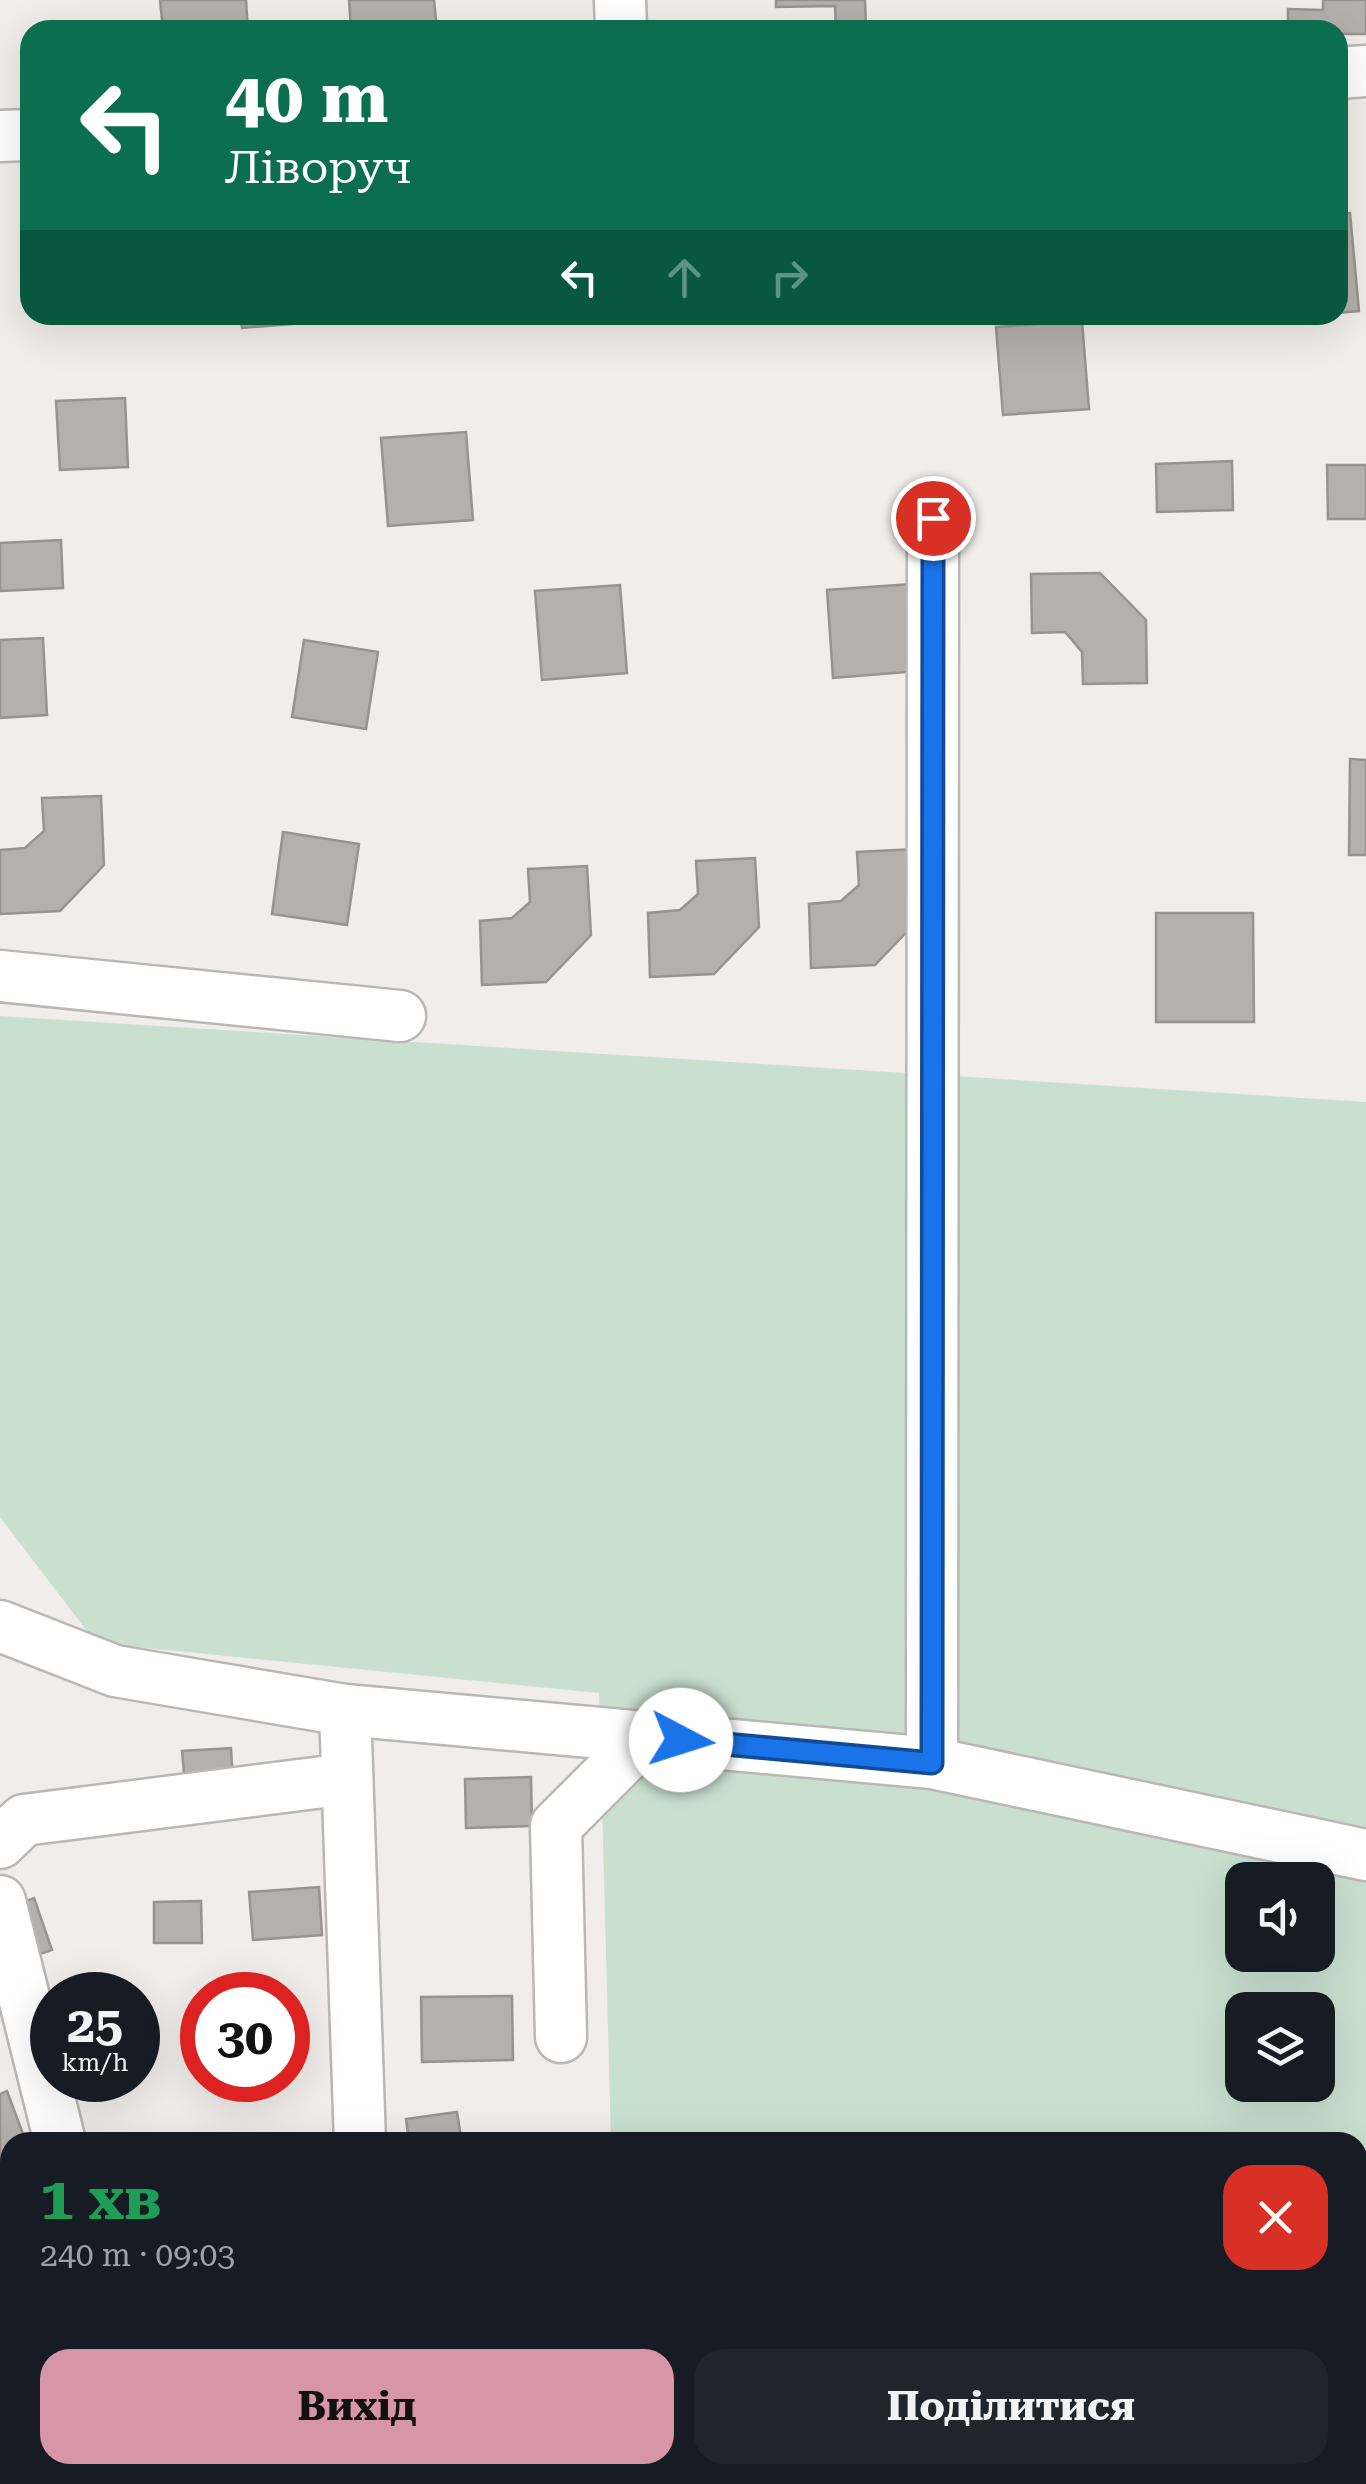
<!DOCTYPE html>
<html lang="uk">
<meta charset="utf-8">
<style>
body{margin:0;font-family:"Roboto Serif",serif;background:#20242c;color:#f1f3f6;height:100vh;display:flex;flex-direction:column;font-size:38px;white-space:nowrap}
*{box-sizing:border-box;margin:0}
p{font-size:32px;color:#9ea1a6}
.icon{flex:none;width:55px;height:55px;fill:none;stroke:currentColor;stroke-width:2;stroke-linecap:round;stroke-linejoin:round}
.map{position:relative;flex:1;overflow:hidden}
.details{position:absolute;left:0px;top:2132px;width:1368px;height:352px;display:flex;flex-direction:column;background:#171b24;border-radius:30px 30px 0 0;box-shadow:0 10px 40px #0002}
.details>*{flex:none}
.hud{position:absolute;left:20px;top:20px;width:1328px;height:305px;border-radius:30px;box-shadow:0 10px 40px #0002;background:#0b6e4f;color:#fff;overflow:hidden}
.fabs{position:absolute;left:1225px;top:1862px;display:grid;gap:20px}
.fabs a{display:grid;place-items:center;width:110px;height:110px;border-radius:20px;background:#171b24;box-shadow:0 10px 40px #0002;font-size:50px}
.speed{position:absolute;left:30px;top:1972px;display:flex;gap:20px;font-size:50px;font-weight:700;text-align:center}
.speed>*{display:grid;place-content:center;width:130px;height:130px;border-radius:50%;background:#171b24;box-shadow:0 10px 40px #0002;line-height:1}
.speed small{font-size:25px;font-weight:400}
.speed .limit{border:15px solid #d22;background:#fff;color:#111}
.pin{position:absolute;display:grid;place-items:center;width:85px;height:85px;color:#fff;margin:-42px;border:5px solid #fff;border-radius:50%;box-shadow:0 2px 10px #0007}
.me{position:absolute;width:110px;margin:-55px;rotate:95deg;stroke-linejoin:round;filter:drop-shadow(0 0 8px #0008)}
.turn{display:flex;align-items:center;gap:35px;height:210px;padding:0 40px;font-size:45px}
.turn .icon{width:130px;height:130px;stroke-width:2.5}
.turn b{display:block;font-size:70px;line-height:85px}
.lanes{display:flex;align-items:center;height:95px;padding:0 40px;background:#0003;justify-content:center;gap:50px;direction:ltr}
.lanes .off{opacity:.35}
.round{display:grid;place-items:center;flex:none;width:105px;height:105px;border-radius:30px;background:#20242c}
.overview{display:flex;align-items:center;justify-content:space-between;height:170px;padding:0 40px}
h1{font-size:60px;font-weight:700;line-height:75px;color:#1e9e55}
.button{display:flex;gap:20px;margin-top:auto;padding:20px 40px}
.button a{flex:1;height:115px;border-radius:30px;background:#d695a8;color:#111;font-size:40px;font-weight:700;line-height:115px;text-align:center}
.button a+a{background:#20242c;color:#f1f3f6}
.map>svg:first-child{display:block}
</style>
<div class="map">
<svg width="1366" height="2484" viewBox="0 0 1366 2484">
<rect width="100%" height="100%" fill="#f1edea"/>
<!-- green -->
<path fill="#c9e0cf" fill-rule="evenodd" d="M0 1016 1366 1102V2484H620V2475H1358V2142H611L599 1693 96 1643 0 1517ZM1242 1880H1318V1955H1242ZM1242 2010H1318V2085H1242Z"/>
<!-- building -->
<g fill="#b4b0ad" stroke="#989391" stroke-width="2.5">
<path d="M160 0H246L248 30H163Z"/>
<path d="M349 0H434L437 30H351Z"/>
<path d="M776 0H865L866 30H836L835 6 776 7Z"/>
<path d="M1323 0H1366V34H1338V30H1288V9L1323 10Z"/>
<path d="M1350 213 1359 311 1338 313V214Z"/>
<path d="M241 315H326L327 321 242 328Z"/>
<path d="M1082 321 1089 409 1003 415 996 327Z"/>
<path d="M125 398 128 467 60 470 56 401Z"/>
<path d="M466 432 473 520 388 526 381 438Z"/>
<path d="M1232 461 1233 510 1157 512 1156 464Z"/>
<path d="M1327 465H1366V519H1328Z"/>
<path d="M61 540 63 588 0 591V543Z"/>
<path d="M1100 573 1146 620 1147 683 1083 684 1082 652 1065 632 1032 633 1031 574Z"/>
<path d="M911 584 918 671 833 678 827 590Z"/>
<path d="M620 585 627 673 542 680 535 591Z"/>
<path d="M43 638 47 715 0 718V640Z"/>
<path d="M304 640 378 652 366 729 292 717Z"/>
<path d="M1350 759 1366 760V855H1349Z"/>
<path d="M101 796 104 865 60 911 0 914V850L25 848 44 831 42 798Z"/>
<path d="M283 832 359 844 347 925 272 914Z"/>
<path d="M916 849 920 918 875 965 811 968 809 904 841 901 859 885 857 852Z"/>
<path d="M755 858 759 927 714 974 650 977 648 913 680 910 698 894 696 861Z"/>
<path d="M587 866 591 935 546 982 482 985 480 921 512 918 530 902 528 869Z"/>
<path d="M1156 913H1253L1254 1022H1156Z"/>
<path d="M231 1748 233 1782 185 1785 182 1751Z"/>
<path d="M531 1777 532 1826 466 1828 465 1779Z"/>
<path d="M319 1887 322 1935 253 1940 249 1892Z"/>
<path d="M34 1898 52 1950 28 1958 10 1907Z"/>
<path d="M201 1901 202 1943H154V1902Z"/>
<path d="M512 1996 513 2060 422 2062 421 1997Z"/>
<path d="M7 2091 26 2142H10V2159L0 2162V2094Z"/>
<path d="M457 2112 461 2137 409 2142 406 2119Z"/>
<path d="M104 2475H117L120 2484H79Z"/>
<path d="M416 2475H478L479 2484H417Z"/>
</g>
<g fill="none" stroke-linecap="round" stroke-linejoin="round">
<!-- minor casing -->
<g stroke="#bab7b4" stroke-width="55">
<g id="minor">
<path d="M620 0 621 30"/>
<path d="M1338 73 1366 71"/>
<path d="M0 136 30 135"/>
<path d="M0 976 400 1016"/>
<path d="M0 1626 115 1671 345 1710 932 1763 1366 1855"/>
<path d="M345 1710 360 2142"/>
<path d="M932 1763 933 518"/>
<path d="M0 1843 24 1820 347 1779"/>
<path d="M0 1901 60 2142"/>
<path d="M561 2037 556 1826 645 1737"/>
<path d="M143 2475 146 2484"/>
<path d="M371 2475V2484"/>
</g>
</g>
<!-- minor -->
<use href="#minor" stroke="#fff" stroke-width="50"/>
</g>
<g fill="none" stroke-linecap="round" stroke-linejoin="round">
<!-- route casing -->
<g stroke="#114b97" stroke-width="25">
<path id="route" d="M681 1740 932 1763 933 518"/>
</g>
<!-- route -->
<use href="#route" stroke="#1a73e8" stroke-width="18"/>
</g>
</svg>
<div class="fabs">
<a><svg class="icon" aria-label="sound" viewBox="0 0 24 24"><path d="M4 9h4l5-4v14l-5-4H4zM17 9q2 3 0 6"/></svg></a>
<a><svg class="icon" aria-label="layers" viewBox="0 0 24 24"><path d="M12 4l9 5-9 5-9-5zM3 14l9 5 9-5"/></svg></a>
</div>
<div class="speed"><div>25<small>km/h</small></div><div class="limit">30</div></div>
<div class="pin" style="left:933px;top:518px;background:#d93025"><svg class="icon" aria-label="arrive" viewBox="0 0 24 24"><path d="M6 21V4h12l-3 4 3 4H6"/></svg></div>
<svg class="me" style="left:681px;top:1740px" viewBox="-20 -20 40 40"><circle r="19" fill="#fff"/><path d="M0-13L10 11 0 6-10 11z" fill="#1a73e8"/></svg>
<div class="hud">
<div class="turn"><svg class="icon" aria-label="left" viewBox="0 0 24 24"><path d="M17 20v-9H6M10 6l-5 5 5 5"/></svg><div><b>40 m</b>Ліворуч</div></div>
<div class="lanes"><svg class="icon" aria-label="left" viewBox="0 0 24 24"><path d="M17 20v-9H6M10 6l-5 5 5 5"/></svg><svg class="icon off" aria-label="ahead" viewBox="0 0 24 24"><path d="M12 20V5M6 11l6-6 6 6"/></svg><svg class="icon off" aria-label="right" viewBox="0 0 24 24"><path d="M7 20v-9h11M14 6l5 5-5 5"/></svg></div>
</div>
<section class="details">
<div class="overview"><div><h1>1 хв</h1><p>240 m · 09:03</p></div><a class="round" style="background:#d93025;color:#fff"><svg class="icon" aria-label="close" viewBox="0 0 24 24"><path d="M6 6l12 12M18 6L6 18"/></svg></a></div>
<div class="button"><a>Вихід</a><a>Поділитися</a></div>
</section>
</div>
